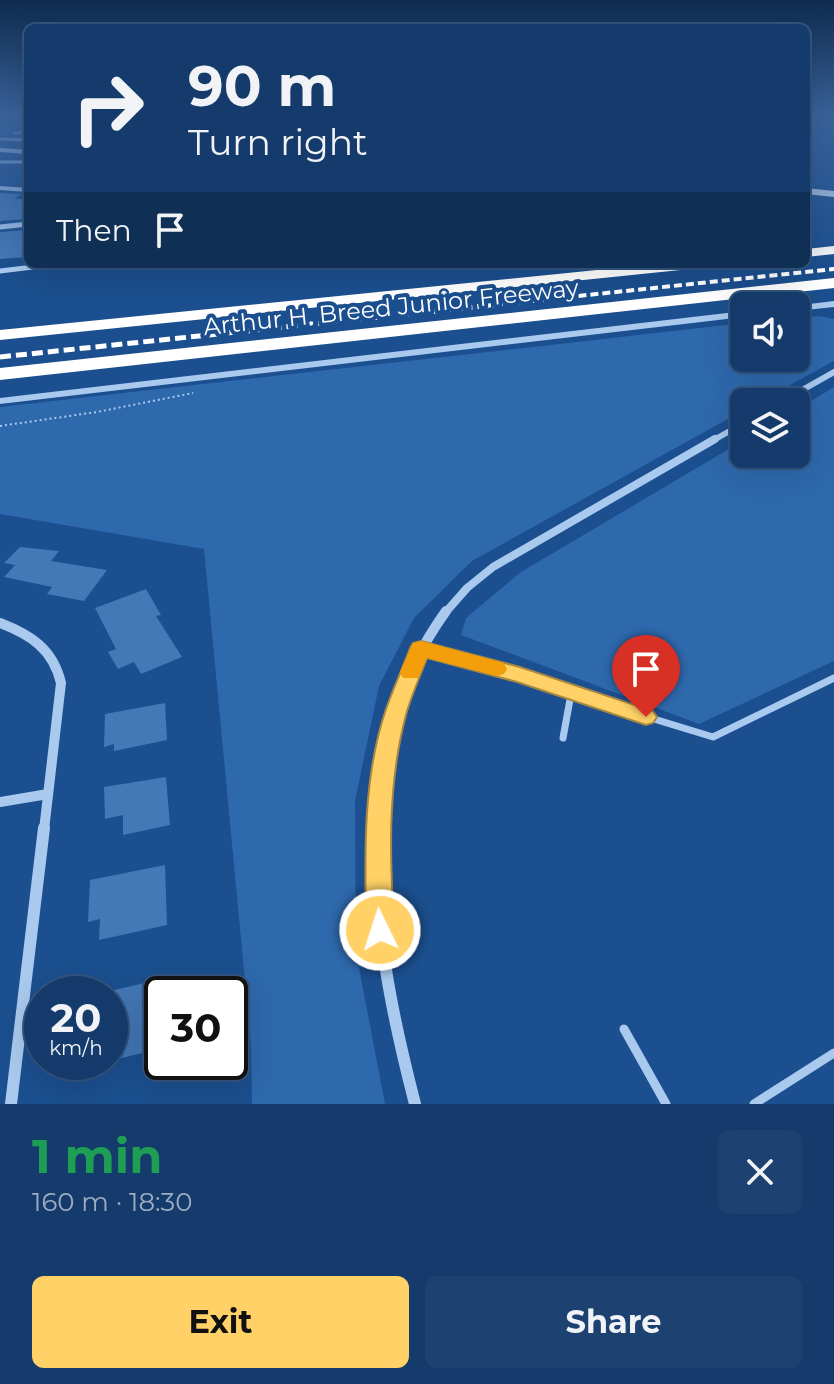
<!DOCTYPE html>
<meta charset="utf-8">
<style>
body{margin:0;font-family:Montserrat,sans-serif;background:#1d4271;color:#f1f3f6;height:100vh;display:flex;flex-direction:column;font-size:30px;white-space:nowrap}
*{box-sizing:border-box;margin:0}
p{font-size:26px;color:#9dadc1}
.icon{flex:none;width:44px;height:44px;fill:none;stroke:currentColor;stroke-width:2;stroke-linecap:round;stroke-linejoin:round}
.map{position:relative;height:1104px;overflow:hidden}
.details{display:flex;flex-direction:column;background:#143b6b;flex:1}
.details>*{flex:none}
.hud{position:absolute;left:24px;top:24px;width:786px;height:244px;border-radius:12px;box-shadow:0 8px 32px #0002,0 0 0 2px #33557e;background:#143b6b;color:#f1f3f6;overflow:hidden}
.tools{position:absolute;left:730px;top:292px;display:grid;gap:16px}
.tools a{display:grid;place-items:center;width:80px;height:80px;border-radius:12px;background:#143b6b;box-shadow:0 8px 32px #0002,0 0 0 2px #33557e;font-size:40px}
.speed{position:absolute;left:24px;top:976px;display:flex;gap:16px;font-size:40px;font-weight:700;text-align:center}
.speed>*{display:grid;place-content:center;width:104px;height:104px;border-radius:50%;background:#143b6b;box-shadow:0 8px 32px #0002,0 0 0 2px #33557e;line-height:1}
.speed small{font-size:20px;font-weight:400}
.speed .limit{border:4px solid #111;border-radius:12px;background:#fff;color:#111}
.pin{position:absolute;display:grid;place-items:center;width:68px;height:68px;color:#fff;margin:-82px -34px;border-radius:50% 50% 50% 0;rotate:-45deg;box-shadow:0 0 8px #0007}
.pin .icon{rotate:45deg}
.me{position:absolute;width:88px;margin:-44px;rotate:356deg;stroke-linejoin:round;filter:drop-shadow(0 0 6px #0008)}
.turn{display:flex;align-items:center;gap:28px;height:168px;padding:0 32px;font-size:36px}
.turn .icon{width:104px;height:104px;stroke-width:2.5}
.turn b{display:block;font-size:56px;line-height:68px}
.then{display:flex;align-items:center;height:76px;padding:0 32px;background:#0003;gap:16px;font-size:30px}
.round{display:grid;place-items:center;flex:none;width:84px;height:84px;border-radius:12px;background:#1d4271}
.overview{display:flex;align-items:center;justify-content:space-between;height:136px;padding:0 32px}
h1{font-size:48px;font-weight:700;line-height:60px;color:#1e9e55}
.cta{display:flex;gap:16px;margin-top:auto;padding:16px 32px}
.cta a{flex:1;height:92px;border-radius:12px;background:#ffd166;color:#111;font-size:32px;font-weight:700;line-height:92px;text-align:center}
.cta a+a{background:#1d4271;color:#f1f3f6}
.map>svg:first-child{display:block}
</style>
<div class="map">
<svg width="834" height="1104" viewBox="0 0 834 1104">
<rect width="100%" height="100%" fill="#1b4f8f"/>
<!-- green -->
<g fill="#2e69ad">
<path d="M819 316 834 319V361L759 402H744V410L472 561 414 618 379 686 355 801 356 952 385 1104H252L251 1044 204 549 0 514V407L744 323V358H796V318Z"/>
<path d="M834 387V661L699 724 461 635 466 618 521 572 744 440V454H796V410Z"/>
</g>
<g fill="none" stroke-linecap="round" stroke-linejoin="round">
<!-- stream -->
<path stroke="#9cc4f0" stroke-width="3" d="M0 162H28"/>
</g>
<!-- building -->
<g fill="#4478b7">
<path d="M0 193 21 194 15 199H28V219L0 221Z"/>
<path d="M28 230V257L0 259V232Z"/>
<path d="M20 547 59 551 51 561 107 570 84 601 47 594 52 587 4 577 15 565 4 563Z"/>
<path d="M146 589 161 615 156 616 182 657 141 674 134 662 118 669 108 652 116 649 95 608Z"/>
<path d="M165 703 167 740 114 751V744L104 747 105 714Z"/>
<path d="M166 777 170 825 123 835V815L105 819 104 787Z"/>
<path d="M165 865 167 925 99 940 100 919 88 922 90 880Z"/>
<path d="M166 978V994H162V1048L110 1061V991Z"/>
</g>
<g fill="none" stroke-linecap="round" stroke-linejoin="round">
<!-- path -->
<path stroke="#a9c9ee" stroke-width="2" stroke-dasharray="2 3" stroke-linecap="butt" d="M0 426 97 412 193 393"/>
<!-- service-far2 -->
<g stroke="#a9c9ee" stroke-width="3">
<path d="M15 133 28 132"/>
<path d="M0 139 28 140"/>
</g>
<!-- service-far1 -->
<g stroke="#a9c9ee" stroke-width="7">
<path d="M421 648 713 737 834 678"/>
<path d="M563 738 571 694"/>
</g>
<!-- service -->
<g stroke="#a9c9ee" stroke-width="9">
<path d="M624 1029 666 1104"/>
<path d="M754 1104 834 1053"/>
</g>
<!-- minor-far5 -->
<path stroke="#a9c9ee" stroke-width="4" d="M0 188 28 190"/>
<!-- minor-far4 -->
<g stroke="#a9c9ee" stroke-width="5">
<path d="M0 227 28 224"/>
<path d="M0 271 58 264"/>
</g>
<!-- minor-far3 -->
<g stroke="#a9c9ee" stroke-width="6">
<path d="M781 402 834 372"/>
<path d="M712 441 744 423"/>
</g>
<!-- minor-far2 -->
<path stroke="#a9c9ee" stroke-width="8" d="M445 613 467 588 493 567 715 439"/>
<!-- minor-far1 -->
<g stroke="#a9c9ee" stroke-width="10">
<path d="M0 623C31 635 53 649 61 683L44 830"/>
<path d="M0 802 48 794"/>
<path d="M378 830C384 742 394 684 446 611"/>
</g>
<!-- minor -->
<g stroke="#a9c9ee" stroke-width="12">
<path d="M378 828C372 921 392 1015 415 1104"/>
<path d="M11 1104 44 828"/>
</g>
<!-- tertiary -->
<g fill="#a9c9ee" fill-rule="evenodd">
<path d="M834 301V307L796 311V306H793Z"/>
<path d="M744 311V317L0 404V398Z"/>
</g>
<!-- secondary -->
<g fill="#d6e6fa" fill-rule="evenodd">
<path d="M0 148 28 150V154L0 152Z"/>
<path d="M806 188 834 191V197L806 194Z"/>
</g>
<!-- motorway -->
<g fill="#fff" fill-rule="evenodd">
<path d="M834 246V254L806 257V249Z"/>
<path d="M656 264H707L700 268 0 340V330Z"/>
<path d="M834 278V288L0 380V368Z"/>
</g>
<!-- rail-far1 -->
<path stroke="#fff" stroke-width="4" stroke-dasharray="8 4" stroke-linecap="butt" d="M483 306 834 269"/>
<!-- rail -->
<path stroke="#fff" stroke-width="5" stroke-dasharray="11 5" stroke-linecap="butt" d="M0 357 502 304"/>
</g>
<!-- sky -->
<linearGradient id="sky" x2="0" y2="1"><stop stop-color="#0f2b4f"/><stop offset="0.43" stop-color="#39639b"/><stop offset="1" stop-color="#39639b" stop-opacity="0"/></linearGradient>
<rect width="834" height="268" fill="url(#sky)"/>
<!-- route -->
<path fill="#ffd166" stroke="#a68842" stroke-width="2" d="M421 641 520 667 653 711 657 717 653 723 646 725 517 682 427 658C420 677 411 696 406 715 387 786 390 858 394 930L390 939 380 943 370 939 366 930C365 858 362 782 385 712 392 691 402 670 410 648L413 643Z"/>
<!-- slow -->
<path fill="#f59e0b" d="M421 641 504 663 507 669 504 674 497 676 427 658 418 678H403L400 672 413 643Z"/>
<g text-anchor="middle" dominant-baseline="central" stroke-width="8" stroke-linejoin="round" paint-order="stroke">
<!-- far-street labels -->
<g font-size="24" fill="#fff" stroke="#1b4f8f">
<text transform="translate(391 307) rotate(-6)">Arthur H. Breed Junior Freeway</text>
</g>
</g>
</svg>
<div class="tools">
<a><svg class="icon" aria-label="sound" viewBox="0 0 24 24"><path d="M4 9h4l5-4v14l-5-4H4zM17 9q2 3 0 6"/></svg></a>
<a><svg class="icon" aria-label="layers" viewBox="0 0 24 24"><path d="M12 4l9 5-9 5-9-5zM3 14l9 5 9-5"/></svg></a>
</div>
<div class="speed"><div>20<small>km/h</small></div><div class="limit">30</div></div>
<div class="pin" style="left:646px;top:717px;background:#d93025"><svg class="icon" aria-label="arrive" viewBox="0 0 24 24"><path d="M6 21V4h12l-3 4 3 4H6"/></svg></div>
<svg class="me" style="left:380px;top:930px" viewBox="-20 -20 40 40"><circle r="17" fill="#ffd166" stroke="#fff" stroke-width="3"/><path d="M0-11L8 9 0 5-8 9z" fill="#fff"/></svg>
<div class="hud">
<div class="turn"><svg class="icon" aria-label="right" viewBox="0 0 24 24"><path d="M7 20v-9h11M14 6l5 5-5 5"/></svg><div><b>90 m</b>Turn right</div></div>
<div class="then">Then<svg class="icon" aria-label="arrive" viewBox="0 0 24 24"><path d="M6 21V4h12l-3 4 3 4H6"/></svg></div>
</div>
</div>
<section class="details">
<div class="overview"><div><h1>1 min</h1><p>160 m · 18:30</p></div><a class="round"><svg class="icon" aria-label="close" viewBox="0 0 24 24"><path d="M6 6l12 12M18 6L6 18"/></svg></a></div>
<div class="cta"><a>Exit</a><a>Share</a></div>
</section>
